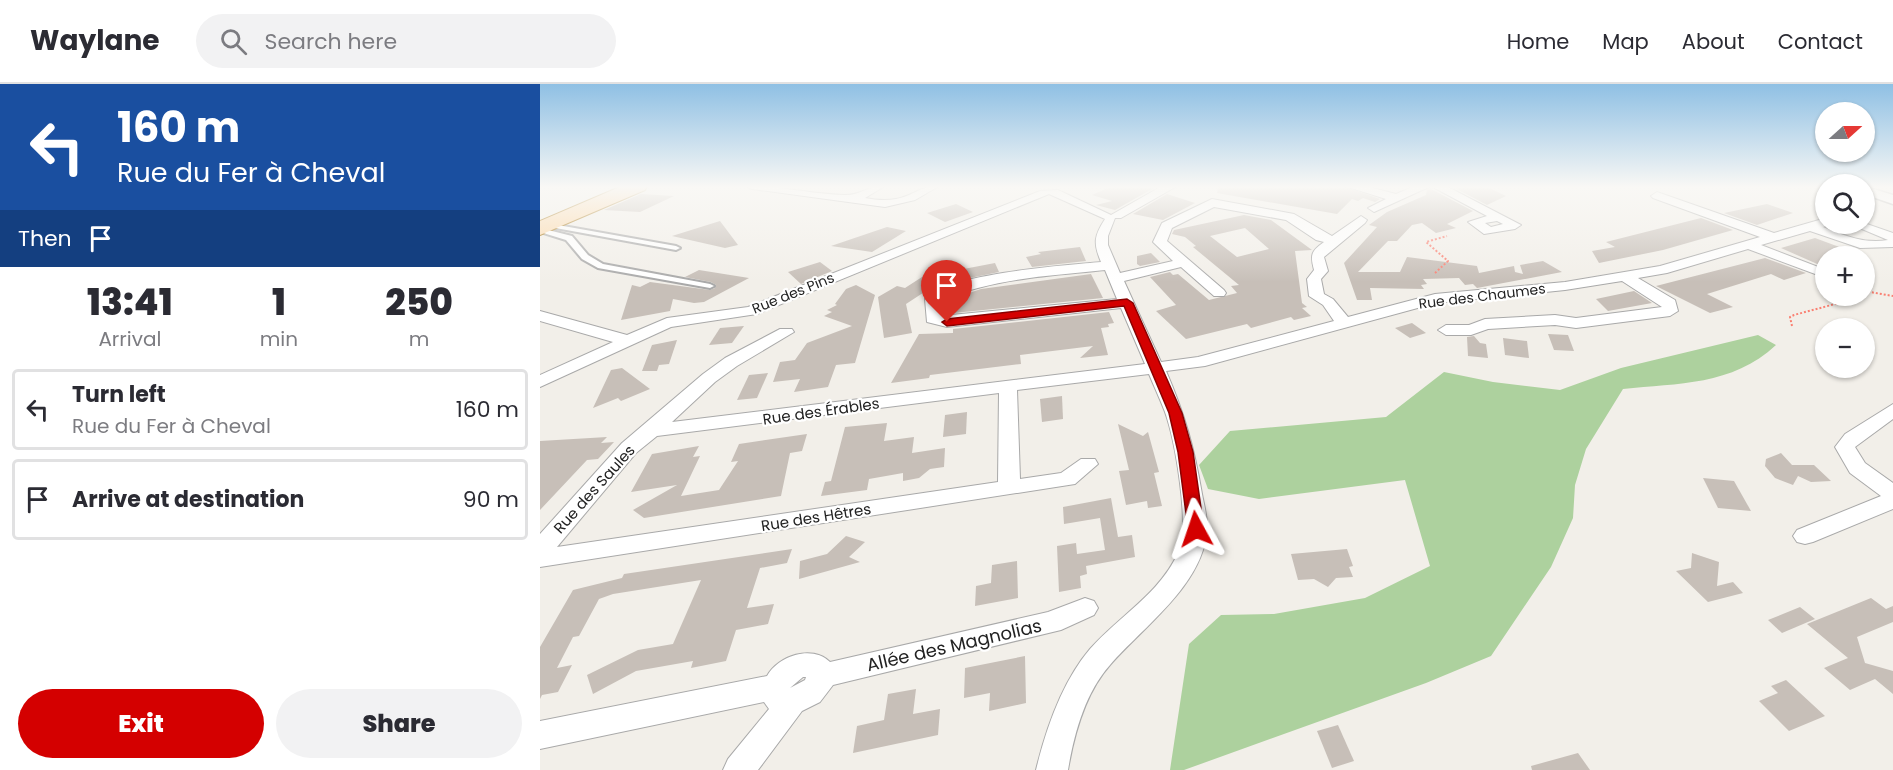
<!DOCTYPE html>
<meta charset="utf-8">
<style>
body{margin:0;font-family:Poppins,sans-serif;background:#f2f2f3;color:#2b2b33;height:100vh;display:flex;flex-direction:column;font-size:22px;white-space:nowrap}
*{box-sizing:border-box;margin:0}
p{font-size:20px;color:#7c7c81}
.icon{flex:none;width:33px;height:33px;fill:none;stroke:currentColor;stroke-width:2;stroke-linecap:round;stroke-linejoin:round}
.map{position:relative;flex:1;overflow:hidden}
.sheet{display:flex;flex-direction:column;background:#fff;width:540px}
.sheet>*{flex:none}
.top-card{background:#1a4fa0;color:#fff;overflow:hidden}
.needle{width:39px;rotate:69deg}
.controls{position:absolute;left:1275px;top:18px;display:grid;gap:12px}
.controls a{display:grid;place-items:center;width:60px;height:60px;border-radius:50%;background:#fff;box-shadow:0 2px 4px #0004;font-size:30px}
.pin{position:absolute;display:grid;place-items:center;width:51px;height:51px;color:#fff;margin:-62px -26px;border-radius:50% 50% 50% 0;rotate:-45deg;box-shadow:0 0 6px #0007}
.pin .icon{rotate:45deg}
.me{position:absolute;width:66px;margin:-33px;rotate:355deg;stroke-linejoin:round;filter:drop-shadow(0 0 4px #0008)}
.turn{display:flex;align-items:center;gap:21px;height:126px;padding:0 18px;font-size:27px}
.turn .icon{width:78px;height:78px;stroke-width:2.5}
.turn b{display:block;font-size:42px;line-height:51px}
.then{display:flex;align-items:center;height:57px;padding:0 18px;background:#0003;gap:12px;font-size:22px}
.eta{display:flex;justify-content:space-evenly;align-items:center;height:102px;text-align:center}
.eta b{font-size:36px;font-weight:800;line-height:42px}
.primary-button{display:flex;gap:12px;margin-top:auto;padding:12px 18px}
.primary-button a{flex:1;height:69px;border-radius:36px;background:#d40000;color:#fff;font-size:24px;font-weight:800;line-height:69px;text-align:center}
.primary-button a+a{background:#f2f2f3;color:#2b2b33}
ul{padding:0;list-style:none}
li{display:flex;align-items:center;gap:18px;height:81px;margin:0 12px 9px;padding:0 6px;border:3px solid #e1e1e2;border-radius:6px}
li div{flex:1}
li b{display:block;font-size:22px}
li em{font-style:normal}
header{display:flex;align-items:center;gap:36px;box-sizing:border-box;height:84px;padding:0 30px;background:#fff;border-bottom:2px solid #e1e1e2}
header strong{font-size:28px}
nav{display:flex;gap:33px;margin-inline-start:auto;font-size:21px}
.search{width:420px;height:54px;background:#f2f2f3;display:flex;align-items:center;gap:15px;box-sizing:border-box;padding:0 21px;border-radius:33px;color:#7c7c81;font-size:22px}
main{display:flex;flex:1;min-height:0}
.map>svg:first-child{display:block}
</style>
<header>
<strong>Waylane</strong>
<div class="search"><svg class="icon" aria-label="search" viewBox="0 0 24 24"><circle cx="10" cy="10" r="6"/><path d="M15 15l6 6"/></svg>Search here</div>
<nav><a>Home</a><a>Map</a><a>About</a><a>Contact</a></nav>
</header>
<main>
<section class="sheet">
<div class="top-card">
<div class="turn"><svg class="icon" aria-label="left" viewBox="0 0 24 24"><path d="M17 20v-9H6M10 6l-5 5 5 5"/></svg><div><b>160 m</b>Rue du Fer à Cheval</div></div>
<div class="then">Then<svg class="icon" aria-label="arrive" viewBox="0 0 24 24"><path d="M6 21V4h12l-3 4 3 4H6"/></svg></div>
</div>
<div class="eta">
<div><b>13:41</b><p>Arrival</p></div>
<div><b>1</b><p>min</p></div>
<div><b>250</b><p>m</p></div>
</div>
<ul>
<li><svg class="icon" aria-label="left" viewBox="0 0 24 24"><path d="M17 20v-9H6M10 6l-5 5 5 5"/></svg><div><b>Turn left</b><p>Rue du Fer à Cheval</p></div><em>160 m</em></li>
<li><svg class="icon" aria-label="arrive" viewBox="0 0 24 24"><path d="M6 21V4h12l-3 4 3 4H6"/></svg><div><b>Arrive at destination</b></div><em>90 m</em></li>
</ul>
<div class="primary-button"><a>Exit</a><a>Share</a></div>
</section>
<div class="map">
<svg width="1353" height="686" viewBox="0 0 1353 686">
<rect width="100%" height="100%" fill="#f2efe9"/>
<!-- forest -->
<path fill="#add19e" d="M1218 251 1236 261C1192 302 1138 299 1083 305L1046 365 1035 401 1033 434 1011 483 951 572 886 599 644 686H630L649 560 681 531 734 530 825 514 890 482 865 396 719 415 668 405 659 381 690 347 846 333 904 288 953 298 1020 306 1081 284Z"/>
<!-- building -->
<g fill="#c7bfb8" fill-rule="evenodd">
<path d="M572 102H603L612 105 575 126 556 121 572 117 552 111Z"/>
<path d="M678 102H803L840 115 835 118 823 114 818 117 812 115 797 130 677 109Z"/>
<path d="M911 102H945L966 112 947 121Z"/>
<path d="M891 105 933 127 907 140 916 144 896 149 882 139 872 141 857 157H848L818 188H860L867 173 937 182 939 189 974 182 975 188 983 190 980 181 1003 177 1022 188 937 204 933 200 925 201 919 194 883 195 887 200 881 201 884 205 830 204 832 216H817L804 179 837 143 829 141 847 128 886 111 887 106Z"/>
<path d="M101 110 134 112 100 128 64 126Z"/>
<path d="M627 110 655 119 623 136 593 130Z"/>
<path d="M416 120 433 128 405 138 387 129Z"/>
<path d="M1227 120 1253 129 1217 141 1184 129Z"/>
<path d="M704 131 731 136 772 166 755 167 762 219 767 223 762 224 771 232 754 236 751 233 711 244 707 240 646 255 616 227 636 221 610 193 630 188 633 191 638 190 669 216 697 209 691 202 699 201 653 163 656 162 645 153 632 150 634 146ZM705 144 729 165 697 173 670 152Z"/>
<path d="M1161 134 1193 146 1123 166 1059 179 1052 167 1075 163 1066 158Z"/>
<path d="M180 137 198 161 185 164 132 152Z"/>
<path d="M347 143 366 147 332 168 291 162Z"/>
<path d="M1275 154 1321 171V172H1286L1284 183 1241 164Z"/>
<path d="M540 163 546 177 492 183 486 173 501 170 498 168Z"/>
<path d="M611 169 620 178 600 182 597 180V172Z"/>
<path d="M1225 174 1266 189 1244 196 1231 190 1167 210 1193 223 1170 229 1116 202Z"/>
<path d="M280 178 292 187 261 200 248 188Z"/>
<path d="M455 179 459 188 415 197V188L366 220 372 249 344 254 338 213 357 202 365 204 382 193Z"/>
<path d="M159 186 209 194 164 218 154 219 133 215 130 227 81 236 92 201 100 203 110 198 170 206 175 204 176 201 171 198 145 193Z"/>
<path d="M551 190 563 214 414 229V214L441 205Z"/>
<path d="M316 201 335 211 315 279 296 281 288 303 254 308 260 295 233 298 240 278 255 276 267 259 312 242 284 232 292 228 287 226 297 221 295 220 306 205Z"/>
<path d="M1094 207 1112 219 1068 227 1056 215Z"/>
<path d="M569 228 574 239 568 240 569 243 561 244 568 271 540 274 553 262 480 271 481 280 390 291 389 294 351 299 379 250 413 249V245Z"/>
<path d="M872 239 886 249 870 254 855 244Z"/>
<path d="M204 242 192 259 169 261 180 244Z"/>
<path d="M1008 250 1028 251 1034 267 1014 266Z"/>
<path d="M934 252 940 259 946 260 948 274 928 272 927 253Z"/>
<path d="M963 254 987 257 989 274 965 271Z"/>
<path d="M137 256 129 280 119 281 117 287H102L112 261Z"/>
<path d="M82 284 110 305 81 317 78 314 53 324 71 286Z"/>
<path d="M228 289 217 314 197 316 209 291Z"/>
<path d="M522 312 523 335 502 338 500 315Z"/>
<path d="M427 328 426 350 403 353 405 331Z"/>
<path d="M347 339 344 357 374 353 372 369 405 364 404 383 390 385 379 394 363 397V389L329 395 327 406 281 412 285 398 291 397 305 343Z"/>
<path d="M578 340 603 352 608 348 619 388 614 389 622 422 608 424 607 417 586 421 579 387 589 386Z"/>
<path d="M267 350 262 367 250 369 241 412 104 434 93 426 137 401 91 408 112 370 159 362 153 373 160 372 141 412 179 406 198 377 191 378 199 360Z"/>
<path d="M67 353 61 359 74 358 58 375 47 376 0 426V357Z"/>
<path d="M1241 369 1252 381H1274L1291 397 1271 398 1258 392 1253 401 1235 394 1225 382 1226 375Z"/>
<path d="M1163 394 1194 397 1211 427 1178 424Z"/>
<path d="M571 414 578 453 592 451 595 473 546 482 547 490 540 492 541 504 519 508 517 462 536 459 537 470 565 466 560 434 524 440 523 423Z"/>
<path d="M306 452 325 458 309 473 320 478 259 495 260 477 287 470Z"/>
<path d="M252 465 247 479 220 484 207 524 234 520 228 540 196 546 186 577 151 584 153 577 96 587 53 610 47 591 98 566 133 560 161 496 73 510 59 515 39 552 33 553 17 584 32 581 18 608 2 611 0 615V563L33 506 82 494 84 490Z"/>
<path d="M807 465 813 482 809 483 813 493 796 494 788 503 774 495 758 496 751 470Z"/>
<path d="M1152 469 1179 478 1177 502 1193 498 1203 509 1168 518 1136 487 1151 484Z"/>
<path d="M477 477 478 514 435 522 436 502 451 499 452 481Z"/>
<path d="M1331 514 1346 525 1353 522V538L1317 553 1325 579 1353 587V610L1335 595 1310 606 1284 584 1308 574 1267 540Z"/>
<path d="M1260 523 1275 535 1242 549 1228 536Z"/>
<path d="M485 572 486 619 449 627 450 609 424 614 425 584Z"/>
<path d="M1246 596 1285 632 1249 647 1219 617 1238 609 1231 602Z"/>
<path d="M376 605 373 630 400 625 398 651 313 669 317 642 344 636 348 610Z"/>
<path d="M798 641 814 677 792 684 777 647Z"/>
<path d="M1038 669 1050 686H992L991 682Z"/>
</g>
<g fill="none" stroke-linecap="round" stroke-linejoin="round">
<!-- service casing -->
<g stroke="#a9a9a9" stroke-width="4">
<g id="service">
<path d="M12 140 136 162 140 164 136 166 10 143 9 142Z"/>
<path d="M0 144 32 152 48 171 63 180 170 200 174 202 170 204 58 184 42 175 26 156 0 148Z"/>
</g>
</g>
<!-- minor casing -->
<g stroke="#a9a9a9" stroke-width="2">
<g id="minor">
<path d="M206 102C240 102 271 110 304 111 319 112 327 102 345 102L325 114C335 116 346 117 356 115 373 112 380 102 399 102L375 116 345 123 212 105Z"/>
<path d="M622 102H637L581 134H575L568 152V161L580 189 633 177 613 158 622 139 672 115 754 130 792 152 821 132 827 136 825 139 784 173 788 187 781 195 784 210 793 215 808 233 895 210 1025 198 1120 182 1220 153 1113 114 1111 112 1117 108 1234 149 1286 134V140H1291L1283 143C1305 152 1325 160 1348 156L1310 140 1324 139 1353 149V163L1320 164 1270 147 1221 161 1286 186V194L1208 165 1127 189 1098 194 1135 216 1138 227 1130 232 1036 244 1015 241 948 245 931 251H906L898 246 906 241H929L945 235 1015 231 1036 234 1122 223 1082 197 1025 206 896 219 665 282 626 287C645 331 654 363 662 410 664 421 668 435 667 446 663 501 603 543 570 581 545 609 534 650 528 686H496C506 645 522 598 550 565 579 532 620 510 639 467 650 440 635 356 625 328 620 315 614 302 609 290L477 306 480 395 521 389 541 375H555L558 380 535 400 0 483V450L82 359 163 290 185 274 240 245H252L254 248 197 282 175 298 132 338 605 280 581 224 407 243 387 238 385 215C406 190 526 181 561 178 553 159 554 152 565 135L509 110 217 230 131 243 0 303V291L73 258 0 237V227L87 251 127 234 208 223 500 107 518 106 571 131ZM674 123 746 136 776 156 784 158C771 167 770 171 774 186L767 195 769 212 783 221 794 237 658 273 621 278 584 197 641 183 674 212H684L686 209 684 206 627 157 632 144ZM565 186 577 215 401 232V217C452 194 510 192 565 186ZM459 309 458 398 17 463 96 369 117 352Z"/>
<path d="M805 102H825L856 110 875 102H891L834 128 828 124 846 115Z"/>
<path d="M891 102H906L981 141 975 145 944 150 928 138 947 132ZM957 137 963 140 951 143 945 139Z"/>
<path d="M1353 320V335L1315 363 1325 379 1353 399V425L1273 458 1265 460 1257 458 1253 452 1257 446 1341 412 1310 389 1295 363 1305 350Z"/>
<path d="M545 514 554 517 558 524 554 531 521 546 293 601 280 618 262 627 218 686H183L188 675 229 625 224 618 0 665V637L227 592C238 572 272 560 290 578L508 528ZM263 593H266L265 596 250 604Z"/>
</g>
</g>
<!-- tertiary casing -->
<g stroke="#a9a9a9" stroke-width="3">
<path id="tertiary" d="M1324 102 1353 111V120L1324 110Z"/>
</g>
<!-- primary casing -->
<g stroke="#a06b00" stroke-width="2">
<path id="primary" d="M82 102H107L105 106 0 151V137Z"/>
</g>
<!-- path -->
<g stroke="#fa8072" stroke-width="2" stroke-dasharray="2 2" stroke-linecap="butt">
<path d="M895 189 908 177 886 158 907 152"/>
<path d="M1324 207 1353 212"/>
<path d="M1252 242 1250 233 1254 231 1325 212 1328 208"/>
</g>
<!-- service -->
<use href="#service" fill="#fff" fill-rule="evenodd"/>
<!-- minor -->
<use href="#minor" fill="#fff" fill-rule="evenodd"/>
<!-- tertiary -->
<use href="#tertiary" fill="#fff" fill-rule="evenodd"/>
<!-- primary -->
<use href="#primary" fill="#fcd6a4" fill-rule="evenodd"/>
</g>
<!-- sky -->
<linearGradient id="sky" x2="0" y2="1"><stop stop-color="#8fc0e4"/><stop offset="0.52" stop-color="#f9f8f5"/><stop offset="1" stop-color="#f9f8f5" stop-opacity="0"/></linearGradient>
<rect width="1353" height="198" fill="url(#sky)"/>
<!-- route -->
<path fill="#d40000" stroke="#8a0000" stroke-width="1.5" d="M587 215 593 219 642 329 653 368 664 445 662 449 656 451 648 445 638 368 629 329 584 222 407 242 402 238 407 235Z"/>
<g text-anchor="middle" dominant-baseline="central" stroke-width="4.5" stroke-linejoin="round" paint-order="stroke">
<!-- far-street labels -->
<g font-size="14" fill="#222" stroke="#fff">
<text transform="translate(253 209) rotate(-22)">Rue des Pins</text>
<text transform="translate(942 212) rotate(-7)">Rue des Chaumes</text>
</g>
<!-- street labels -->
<g font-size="15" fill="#222" stroke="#fff">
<text transform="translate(281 327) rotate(-8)">Rue des Érables</text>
<text transform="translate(54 405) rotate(-48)">Rue des Saules</text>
<text transform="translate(276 433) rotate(-9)">Rue des Hêtres</text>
</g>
<!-- near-street labels -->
<g font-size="18" fill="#222" stroke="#fff">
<text transform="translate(414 561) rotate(-13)">Allée des Magnolias</text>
</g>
</g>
</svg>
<div class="controls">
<a><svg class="needle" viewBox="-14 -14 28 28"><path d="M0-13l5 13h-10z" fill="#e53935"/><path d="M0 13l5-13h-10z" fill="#7c7c81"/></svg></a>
<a><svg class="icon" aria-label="search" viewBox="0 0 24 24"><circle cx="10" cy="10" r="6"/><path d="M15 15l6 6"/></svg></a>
<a>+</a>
<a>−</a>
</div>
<div class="pin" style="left:407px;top:238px;background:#d93025"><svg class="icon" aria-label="arrive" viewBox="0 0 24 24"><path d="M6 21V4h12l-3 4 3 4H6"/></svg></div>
<svg class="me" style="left:656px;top:445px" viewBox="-20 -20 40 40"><path d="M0-17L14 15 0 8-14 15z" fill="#d40000" stroke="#fff" stroke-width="4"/></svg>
</div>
</main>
